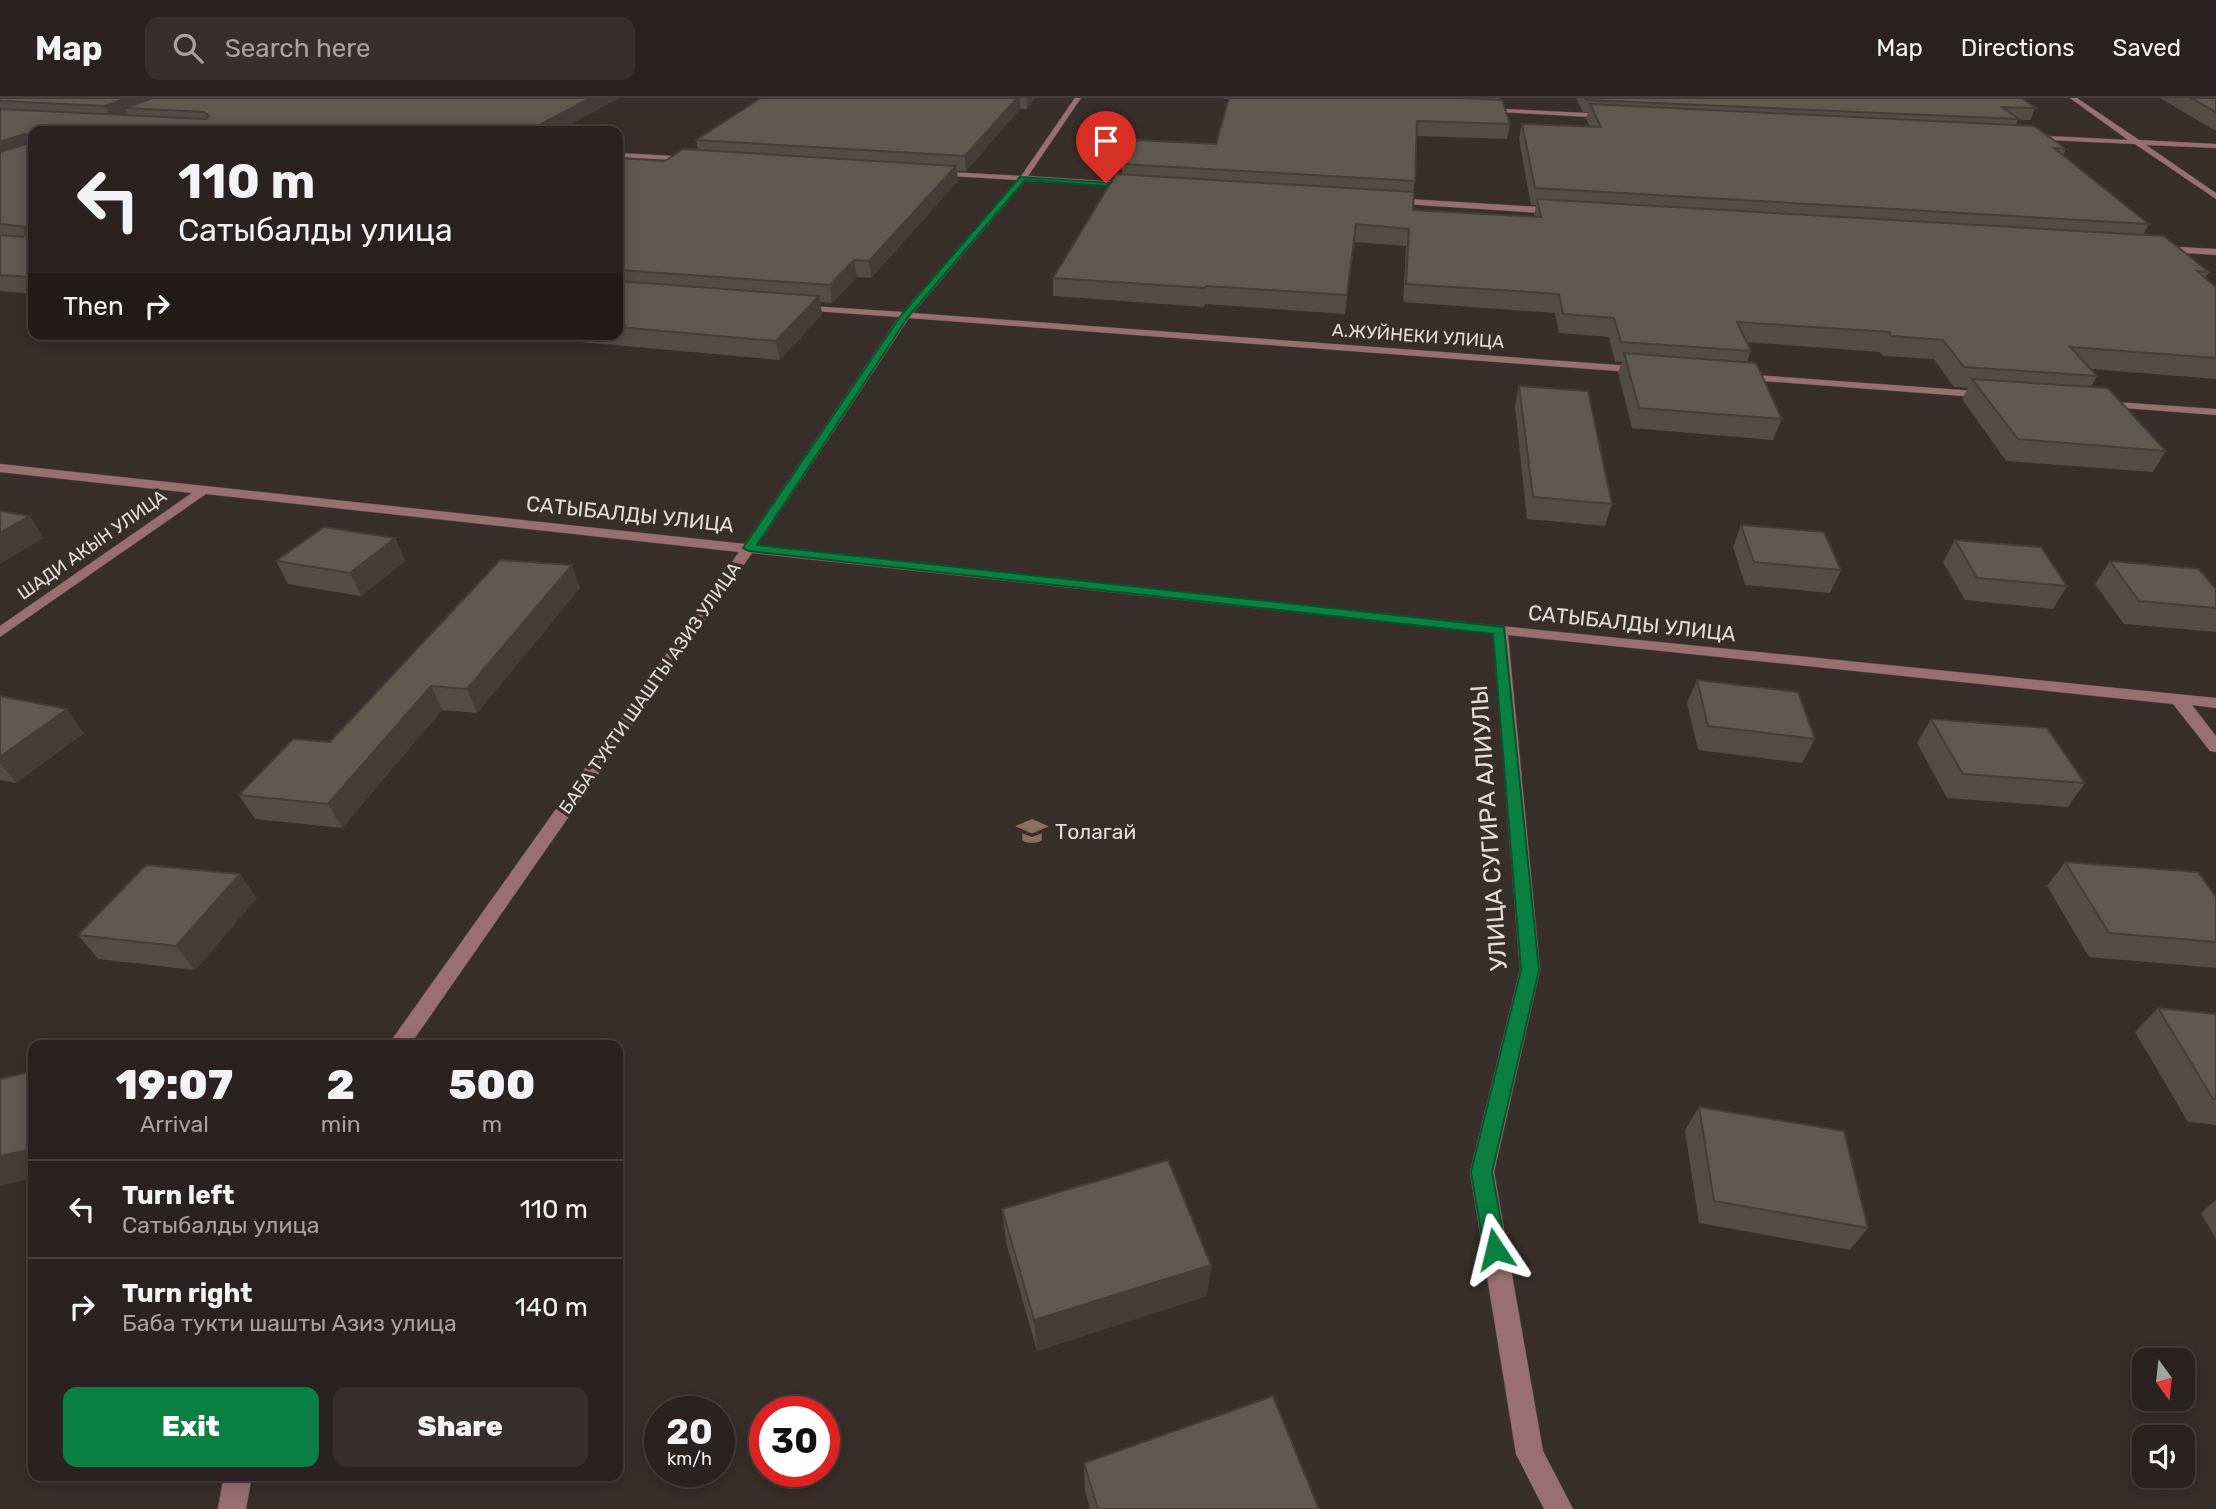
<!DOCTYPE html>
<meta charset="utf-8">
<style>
body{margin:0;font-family:Rubik,sans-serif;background:#362f2d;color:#f1f3f6;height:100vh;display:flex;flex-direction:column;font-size:26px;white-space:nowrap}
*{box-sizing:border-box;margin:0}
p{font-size:23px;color:#a5a4a5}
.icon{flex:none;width:38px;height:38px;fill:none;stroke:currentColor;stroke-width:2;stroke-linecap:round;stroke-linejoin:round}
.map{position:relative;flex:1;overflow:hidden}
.panel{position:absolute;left:28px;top:942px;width:595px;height:441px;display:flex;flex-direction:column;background:#2a2220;border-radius:14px;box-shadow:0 4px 18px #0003,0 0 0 2px #463f3e}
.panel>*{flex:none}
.top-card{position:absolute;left:28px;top:28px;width:595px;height:214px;border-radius:14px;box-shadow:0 4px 18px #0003,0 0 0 2px #463f3e;background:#2a2220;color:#f1f3f6;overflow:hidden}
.needle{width:46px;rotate:165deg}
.fabs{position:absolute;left:2132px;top:1250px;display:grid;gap:14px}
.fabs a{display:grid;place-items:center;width:63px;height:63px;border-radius:14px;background:#2a2220;box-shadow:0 4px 18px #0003,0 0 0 2px #463f3e;font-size:35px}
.speed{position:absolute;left:644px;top:1298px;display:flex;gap:14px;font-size:35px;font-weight:700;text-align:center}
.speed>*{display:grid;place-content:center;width:91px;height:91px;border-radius:50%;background:#2a2220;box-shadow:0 4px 18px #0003,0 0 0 2px #463f3e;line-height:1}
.speed small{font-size:18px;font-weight:400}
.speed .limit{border:10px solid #d22;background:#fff;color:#111}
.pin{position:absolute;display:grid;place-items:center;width:60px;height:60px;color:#fff;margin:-72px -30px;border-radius:50% 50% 50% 0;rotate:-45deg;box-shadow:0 0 7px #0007}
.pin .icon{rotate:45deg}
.me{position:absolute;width:77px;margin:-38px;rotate:350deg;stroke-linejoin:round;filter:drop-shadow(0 0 5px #0008)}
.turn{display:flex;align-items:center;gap:24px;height:147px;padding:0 35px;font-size:32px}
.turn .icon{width:91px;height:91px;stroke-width:2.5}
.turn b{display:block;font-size:49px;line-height:60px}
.then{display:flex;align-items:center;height:66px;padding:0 35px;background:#0003;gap:14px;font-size:26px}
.eta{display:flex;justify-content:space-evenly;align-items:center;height:119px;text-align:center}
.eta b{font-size:42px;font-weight:800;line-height:49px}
.action{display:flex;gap:14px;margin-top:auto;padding:14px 35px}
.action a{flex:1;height:80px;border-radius:14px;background:#0b8043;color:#fff;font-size:28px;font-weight:800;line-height:80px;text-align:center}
.action a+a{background:#362f2d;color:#f1f3f6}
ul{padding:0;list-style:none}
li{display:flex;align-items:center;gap:21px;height:98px;padding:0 35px;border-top:2px solid #463f3e}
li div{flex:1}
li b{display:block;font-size:26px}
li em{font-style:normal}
header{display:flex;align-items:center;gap:42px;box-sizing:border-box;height:98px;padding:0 35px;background:#2a2220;border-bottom:2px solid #463f3e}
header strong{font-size:33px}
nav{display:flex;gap:38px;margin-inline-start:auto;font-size:24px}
.search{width:490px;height:63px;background:#362f2d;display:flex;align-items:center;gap:18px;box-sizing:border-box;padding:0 24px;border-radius:14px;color:#a5a4a5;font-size:26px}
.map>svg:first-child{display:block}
</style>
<header>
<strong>Map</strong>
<div class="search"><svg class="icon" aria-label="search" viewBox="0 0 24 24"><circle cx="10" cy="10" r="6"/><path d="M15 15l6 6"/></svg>Search here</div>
<nav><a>Map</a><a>Directions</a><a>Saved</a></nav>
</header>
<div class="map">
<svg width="2216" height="1411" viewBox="0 0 2216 1411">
<rect width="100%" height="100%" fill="#382e2a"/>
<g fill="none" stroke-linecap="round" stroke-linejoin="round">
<!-- minor casing -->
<g stroke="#544a46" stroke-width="1">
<g id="minor">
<path d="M1075 0H1081L1028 78 1133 85 1136 89 1025 83 913 215 1644 269 1649 272 1644 275 909 220 757 448 1500 528 2216 600V610L2192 607 2216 638V654L2210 653 2173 606 1508 537 1540 872 1494 1074 1543 1353 1573 1411H1544L1516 1356 1470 1074 1520 872 1493 536 752 455 410 947H388L739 454 206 396 0 539V528L192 395 0 374V366L745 446 899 219 799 212 795 211V207L903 214 1017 82 934 77 931 73 1021 78Z"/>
<path d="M1224 0H1269L1272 2 1269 4Z"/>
<path d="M2070 0H2077L2139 42 2216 46V50L2146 47 2216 95V101L2135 46 2025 41 2028 37 2128 42Z"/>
<path d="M1483 10 1608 16 1612 18 1608 20 1481 13Z"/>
<path d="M618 55 693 59 697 61 693 63 618 59Z"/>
<path d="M1392 100 1556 110 1560 113 1556 116 1389 105Z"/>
<path d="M2160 148 2216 151V157L2157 153V149Z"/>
<path d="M1741 276 1989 294 1995 297 1989 300 1737 281 1735 279Z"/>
<path d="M2101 303 2216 311V317L2097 308V304Z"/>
<path d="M224 1377H252L246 1411H218Z"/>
</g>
</g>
<!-- minor -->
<use href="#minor" fill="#9a6f71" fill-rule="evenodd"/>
</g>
<!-- wall -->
<g fill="#534d45">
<path d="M0 0H619L33 33V196L0 193Z"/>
<path d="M761 0H1035L1027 11H1020L966 73H957L958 83 871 180 857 179 832 205 820 204 822 216 780 262 491 236H618V60L665 63 698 52 696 42Z"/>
<path d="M1245 0H1499V2L1510 26 1507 41 1417 38 1415 83 1413 94V112L1534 119 1536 107H1531L1519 41 1522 26 1590 29 1586 21 1588 14H1583L1576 0H2022L2035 10 2030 22H2018L2016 27 2066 51 2063 57 2149 126 2143 137 2209 174 2205 180 2216 189V281L2091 271 2097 278 2091 289 2166 353 2153 374 2006 363 1962 301 1968 290 1954 289 1934 261 1883 258 1880 254 1746 244 1751 253 1747 264 1782 321 1773 342 1632 330 1618 275 1622 264H1615L1609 239 1559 235 1555 215 1403 204 1406 148 1354 144 1345 216 1205 206 1204 209 1053 198V180L1122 76V66L1216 46Z"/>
<path d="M2160 0H2216V33Z"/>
<path d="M1519 288 1612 406 1605 428 1527 421 1515 308Z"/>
<path d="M1741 427 1841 472 1830 495 1745 487 1733 449Z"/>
<path d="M395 440 405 463 361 498 288 486 276 463Z"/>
<path d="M1955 442 2067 488 2053 511 1965 502 1943 464Z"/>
<path d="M2110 463 2216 491V534L2124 526 2095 486Z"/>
<path d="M580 490 477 615 442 612 342 730 255 721 239 697 330 644Z"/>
<path d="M1697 582 1815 641 1802 665 1698 652 1687 605Z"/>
<path d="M0 598 84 635 16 685 0 682Z"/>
<path d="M1931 621 2085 685 2068 709 1947 700 1917 645Z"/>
<path d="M2065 764 2216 799V870L2089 859 2047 788Z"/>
<path d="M257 800 195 872 98 861 78 837Z"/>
<path d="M2158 910 2216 916V1027L2188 1024 2135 934Z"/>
<path d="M1699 1009 1868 1130 1850 1152 1699 1125 1685 1032Z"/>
<path d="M2216 1102V1141L2201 1115Z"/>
<path d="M1002 1111 1211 1167 1207 1198 1037 1253 1006 1144Z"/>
<path d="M1084 1365 1319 1411H1090L1085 1392Z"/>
</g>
<!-- shaded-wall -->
<g fill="#433e38">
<path d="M127 0H171L125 10 128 16 112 22 105 8Z"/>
<path d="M590 0H619L559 33H528Z"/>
<path d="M1017 0H1020V11L966 73 965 58Z"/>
<path d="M1026 0H1035L1027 11Z"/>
<path d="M24 36 32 51 0 62V44Z"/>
<path d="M956 68 958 83 871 180 869 163Z"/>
<path d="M854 162 857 179 832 205 830 187Z"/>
<path d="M819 198 822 216 780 262 776 243Z"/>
<path d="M30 418 44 440 0 466V435Z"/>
<path d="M395 440 405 463 361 498 350 475Z"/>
<path d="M572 467 580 490 477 615 467 591Z"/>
<path d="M431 588 442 612 342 730 328 706Z"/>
<path d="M67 611 84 635 16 685 0 665V659Z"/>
<path d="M240 776 257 800 195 872 176 848Z"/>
<path d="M33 1051V1080L0 1088V1058Z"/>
<path d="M1211 1167 1207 1198 1037 1253 1034 1222Z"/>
</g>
<!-- building -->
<g fill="#605950" stroke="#433e38" stroke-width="2">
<path d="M0 0H127L105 8 0 3Z"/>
<path d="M152 0H590L528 33H33V179L0 177V137L23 139 26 136 25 129 0 126V54L26 46 28 38 24 36 0 44V11L206 21 209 18 204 14 125 10Z"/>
<path d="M761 0H1017L965 58 696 42Z"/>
<path d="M1229 0H1462L1502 2 1510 26 1417 23 1415 83 1122 66 1137 42 1216 46Z"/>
<path d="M1585 0H2022L2035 10 2002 9 2019 21 1586 2Z"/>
<path d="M2191 0H2216V14Z"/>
<path d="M1590 6 2034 28 2066 51 2054 50 2149 126 1535 90 1522 26 1601 29Z"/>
<path d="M683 51 956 68 869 163 854 162 830 187 618 172V60L665 63Z"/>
<path d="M1116 76 1414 94 1413 112 1541 119 1537 101 2164 138 2209 174 2197 173 2216 189V260L2070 249 2097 278 1964 269 1943 242 1891 238 1889 234 1737 224 1751 253 1621 244 1614 220 1563 216 1559 196 1406 186 1409 131 1356 126 1347 197 1206 188 1205 190 1053 180Z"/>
<path d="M618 183 819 198 776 243 618 229Z"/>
<path d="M1624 255 1756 265 1782 321 1639 310Z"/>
<path d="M1972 281 2108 290 2166 353 2018 341Z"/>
<path d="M1519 288 1588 293 1612 406 1533 399Z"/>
<path d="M0 413 30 418 0 435Z"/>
<path d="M1741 427 1824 434 1841 472 1754 464Z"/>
<path d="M324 429 395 440 350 475 276 463Z"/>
<path d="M1955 442 2041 449 2067 488 1977 480Z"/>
<path d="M500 462 572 467 467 591 431 588 328 706 239 697 293 641 330 644Z"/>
<path d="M2110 463 2199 471 2216 491V510L2139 503Z"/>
<path d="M1697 582 1798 594 1815 641 1708 628Z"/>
<path d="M0 598 67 611 0 659Z"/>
<path d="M1931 621 2047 630 2085 685 1963 676Z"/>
<path d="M2065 764 2198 774 2216 799V844L2109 835Z"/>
<path d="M146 767 240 776 176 848 78 837Z"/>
<path d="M2158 910 2216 916V1001H2213Z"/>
<path d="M33 973V1051L0 1058V981Z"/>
<path d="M1699 1009 1844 1033 1868 1130 1714 1103Z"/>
<path d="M1168 1062 1211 1167 1034 1222 1002 1111Z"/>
<path d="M1273 1298 1319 1411H1098L1084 1365Z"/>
</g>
<!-- route -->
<path fill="#0b8043" stroke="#07532c" stroke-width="2" d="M1020 79 1110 85 1106 88 1025 82 908 219 757 447 1504 529 1539 872 1492 1074 1506 1151 1503 1158 1495 1161 1487 1158 1484 1151 1471 1074 1521 872 1493 536 749 453 743 450 902 216Z"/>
<!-- icons -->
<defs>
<g id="school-bare" transform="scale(2.415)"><path d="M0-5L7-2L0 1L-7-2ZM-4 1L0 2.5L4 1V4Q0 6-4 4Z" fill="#8d6e63" stroke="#382e2a" stroke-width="2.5" paint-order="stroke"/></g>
</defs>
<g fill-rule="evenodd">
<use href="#school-bare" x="1032" y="733"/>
</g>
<g text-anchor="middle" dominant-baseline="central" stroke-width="7" stroke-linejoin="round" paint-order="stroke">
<!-- far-street labels -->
<g font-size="18" fill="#e4dddb" stroke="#382e2a">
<text transform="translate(1418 238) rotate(4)">А.ЖУЙНЕКИ УЛИЦА</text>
<text transform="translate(92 447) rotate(-35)">ШАДИ АКЫН УЛИЦА</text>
<text transform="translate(650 590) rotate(-55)">БАБА ТУКТИ ШАШТЫ АЗИЗ УЛИЦА</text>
</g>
<!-- street labels -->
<g font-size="21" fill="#e4dddb" stroke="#382e2a">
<text transform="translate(630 416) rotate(6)">САТЫБАЛДЫ УЛИЦА</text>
<text transform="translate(1632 525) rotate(6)">САТЫБАЛДЫ УЛИЦА</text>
</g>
<!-- poi labels -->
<g font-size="21" fill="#e4dddb" stroke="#382e2a" text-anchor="start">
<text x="1055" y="733">Толагай</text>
</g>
<!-- near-street labels -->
<g font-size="24" fill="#e4dddb" stroke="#382e2a">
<text transform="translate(1489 730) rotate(-94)">УЛИЦА СУГИРА АЛИУЛЫ</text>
</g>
</g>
</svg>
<div class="fabs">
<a><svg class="needle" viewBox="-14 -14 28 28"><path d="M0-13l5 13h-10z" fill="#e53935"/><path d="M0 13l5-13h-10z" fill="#a5a4a5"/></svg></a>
<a><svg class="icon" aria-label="sound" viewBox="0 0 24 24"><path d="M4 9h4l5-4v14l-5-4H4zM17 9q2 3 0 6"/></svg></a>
</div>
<div class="speed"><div>20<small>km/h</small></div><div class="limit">30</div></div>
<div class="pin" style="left:1106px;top:85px;background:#d93025"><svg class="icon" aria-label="arrive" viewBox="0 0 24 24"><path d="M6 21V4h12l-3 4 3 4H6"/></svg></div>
<svg class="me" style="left:1495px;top:1151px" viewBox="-20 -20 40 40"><path d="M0-17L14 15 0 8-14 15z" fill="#0b8043" stroke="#fff" stroke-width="4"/></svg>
<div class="top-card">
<div class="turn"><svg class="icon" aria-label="left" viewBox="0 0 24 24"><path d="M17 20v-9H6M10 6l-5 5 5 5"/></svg><div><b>110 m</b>Сатыбалды улица</div></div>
<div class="then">Then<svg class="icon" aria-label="right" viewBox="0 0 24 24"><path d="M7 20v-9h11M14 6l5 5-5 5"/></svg></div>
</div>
<section class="panel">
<div class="eta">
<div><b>19:07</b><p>Arrival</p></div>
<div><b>2</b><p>min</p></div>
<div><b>500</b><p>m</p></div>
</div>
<ul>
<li><svg class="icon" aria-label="left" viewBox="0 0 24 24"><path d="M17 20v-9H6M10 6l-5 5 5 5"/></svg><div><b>Turn left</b><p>Сатыбалды улица</p></div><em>110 m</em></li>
<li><svg class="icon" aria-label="right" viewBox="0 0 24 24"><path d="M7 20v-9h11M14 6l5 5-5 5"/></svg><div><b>Turn right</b><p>Баба тукти шашты Азиз улица</p></div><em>140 m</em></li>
</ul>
<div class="action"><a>Exit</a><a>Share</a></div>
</section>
</div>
